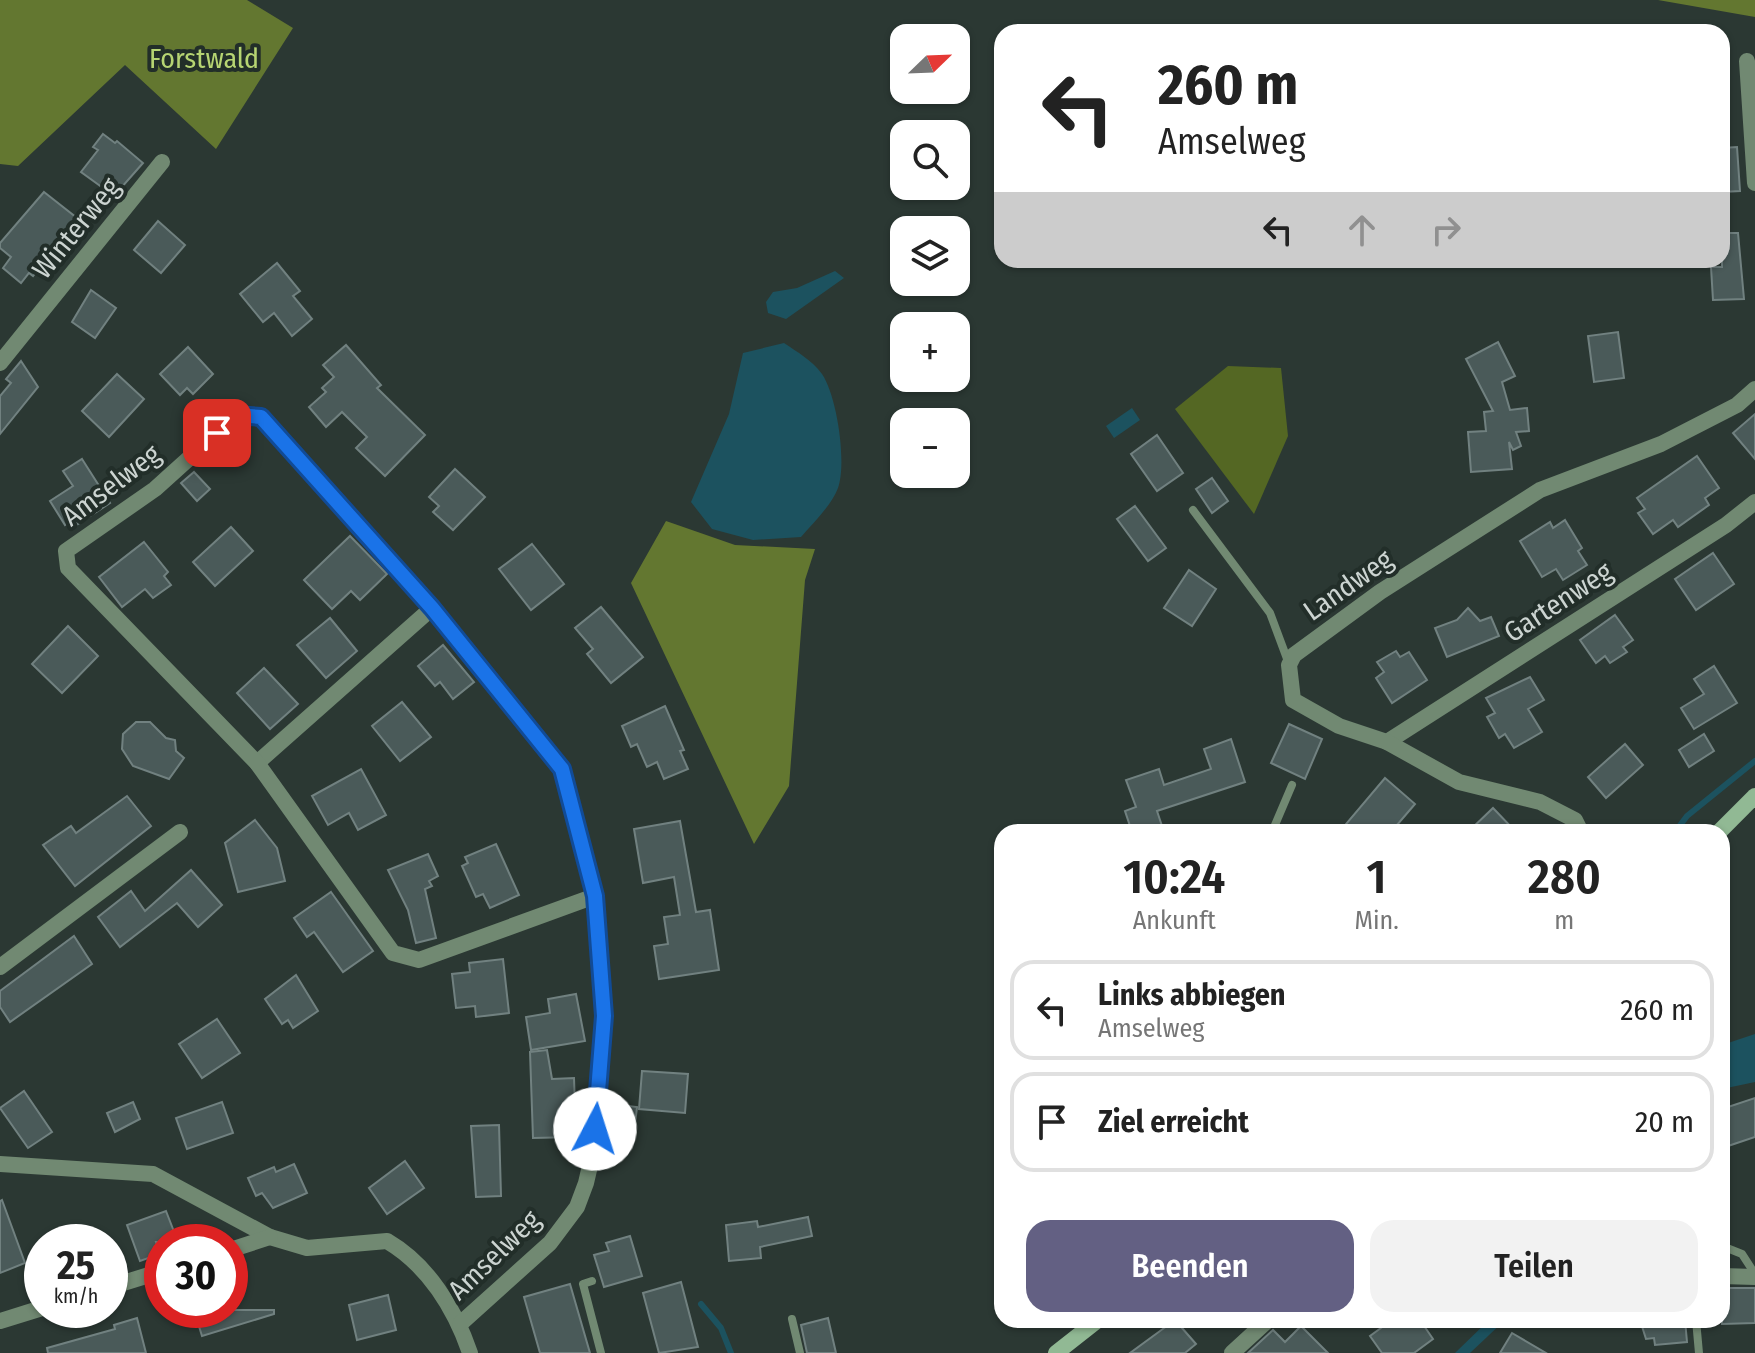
<!DOCTYPE html>
<html lang="de">
<meta charset="utf-8">
<style>
body{margin:0;font-family:"Fira Sans Condensed",sans-serif;background:#f2f2f2;color:#222;height:100vh;display:flex;flex-direction:column;font-size:30px;white-space:nowrap}
*{box-sizing:border-box;margin:0}
p{font-size:26px;color:#767676}
.icon{flex:none;width:44px;height:44px;fill:none;stroke:currentColor;stroke-width:2;stroke-linecap:round;stroke-linejoin:round}
.map{position:relative;flex:1;overflow:hidden}
.sheet{position:absolute;left:994px;top:824px;width:736px;height:504px;display:flex;flex-direction:column;background:#fff;border-radius:24px;box-shadow:0 2px 6px #0004}
.sheet>*{flex:none}
.banner{position:absolute;left:994px;top:24px;width:736px;height:244px;border-radius:24px;box-shadow:0 2px 6px #0004;background:#fff;color:#222;overflow:hidden}
.needle{width:52px;rotate:67deg}
.tools{position:absolute;left:890px;top:24px;display:grid;gap:16px}
.tools a{display:grid;place-items:center;width:80px;height:80px;border-radius:16px;background:#fff;box-shadow:0 2px 6px #0004;font-size:40px}
.speed{position:absolute;left:24px;top:1224px;display:flex;gap:16px;font-size:40px;font-weight:700;text-align:center}
.speed>*{display:grid;place-content:center;width:104px;height:104px;border-radius:50%;background:#fff;box-shadow:0 2px 6px #0004;line-height:1}
.speed small{font-size:20px;font-weight:400}
.speed .limit{border:12px solid #d22;background:#fff;color:#111}
.pin{position:absolute;display:grid;place-items:center;width:68px;height:68px;color:#fff;margin:-34px;border-radius:16px;box-shadow:0 4px 12px #0006}
.me{position:absolute;width:88px;margin:-44px;rotate:5deg;stroke-linejoin:round;filter:drop-shadow(0 0 6px #0008)}
.turn{display:flex;align-items:center;gap:28px;height:168px;padding:0 32px;font-size:36px}
.turn .icon{width:104px;height:104px;stroke-width:2.5}
.turn b{display:block;font-size:56px;line-height:68px}
.lanes{display:flex;align-items:center;height:76px;padding:0 32px;background:#0003;justify-content:center;gap:40px;direction:ltr}
.lanes .off{opacity:.35}
.eta{display:flex;justify-content:space-evenly;align-items:center;height:136px;text-align:center}
.eta b{font-size:48px;font-weight:600;line-height:56px}
.primary-button{display:flex;gap:16px;margin-top:auto;padding:16px 32px}
.primary-button a{flex:1;height:92px;border-radius:24px;background:#636083;color:#fff;font-size:32px;font-weight:600;line-height:92px;text-align:center}
.primary-button a+a{background:#f2f2f2;color:#222}
ul{padding:0;list-style:none}
li{display:flex;align-items:center;gap:24px;height:100px;margin:0 16px 12px;padding:0 16px;border:4px solid #e0e0e0;border-radius:24px}
li div{flex:1}
li b{display:block;font-size:30px}
li em{font-style:normal}
.map>svg:first-child{display:block}
</style>
<div class="map">
<svg width="1755" height="1353" viewBox="0 0 1755 1353">
<rect width="100%" height="100%" fill="#2b3833"/>
<!-- green -->
<path fill="#546723" d="M1228 366 1281 368 1288 436 1254 514 1175 409Z"/>
<!-- forest -->
<g fill="#637730">
<path d="M0 0H247L293 28 216 149 125 65 18 166 0 164Z"/>
<path d="M1658 0H1755V17Z"/>
<path d="M666 521 735 545 815 549 805 580 789 786 754 844 631 583Z"/>
</g>
<!-- water -->
<g fill="#1c525f">
<path d="M835 271 844 278 786 319 768 313 766 302 773 292 797 288Z"/>
<path d="M784 343C797 352 812 360 822 374 837 396 847 463 838 488 831 506 813 523 801 537L753 540 712 529 691 502 729 414 743 353Z"/>
<path d="M1132 408 1140 420 1114 438 1106 426Z"/>
<path d="M1755 1034V1082L1722 1089V1045Z"/>
<path d="M1489 1320H1505L1470 1353H1455Z"/>
</g>
<g fill="none" stroke-linecap="round" stroke-linejoin="round">
<!-- stream -->
<g stroke="#1c525f" stroke-width="6">
<path d="M1675 832 1687 816 1755 761"/>
<path d="M701 1304 721 1328 731 1353"/>
</g>
</g>
<!-- building -->
<g fill="#4a5a59" stroke="#718180" stroke-width="2">
<path d="M103 134 115 143 117 141 143 163 114 196 81 172 98 150 93 147Z"/>
<path d="M1737 147 1740 191 1722 192V148Z"/>
<path d="M44 192 77 218 33 276 29 273 21 283 3 268 11 257 0 248V243Z"/>
<path d="M158 221 185 245 161 273 134 250Z"/>
<path d="M1722 233H1738L1744 299 1713 300 1711 267H1722Z"/>
<path d="M277 263 300 291 293 296 312 319 292 336 274 313 263 322 240 294Z"/>
<path d="M91 290 116 308 95 338 72 322Z"/>
<path d="M1618 332 1624 378 1594 382 1588 336Z"/>
<path d="M1498 342 1515 376 1502 382 1510 410 1527 408 1529 431 1516 432 1521 446 1513 450 1509 442 1512 469 1471 472 1468 432 1486 431 1484 412 1493 411 1466 359Z"/>
<path d="M346 345 381 385 377 388 425 435 385 476 356 448 367 437 342 412 326 427 309 407 326 392 322 388 334 377 323 365Z"/>
<path d="M188 347 213 374 193 394 187 388 180 395 160 374Z"/>
<path d="M21 361 38 387 0 434V396L11 383 6 379Z"/>
<path d="M117 374 144 399 109 437 82 411Z"/>
<path d="M1755 414V459L1733 433Z"/>
<path d="M1157 435 1183 473 1157 491 1131 454Z"/>
<path d="M1697 456 1719 488 1705 498 1709 505 1678 527 1673 520 1653 534 1638 513 1645 509 1637 498Z"/>
<path d="M82 459 110 503 78 524 75 518 65 525 50 501 73 486 63 471Z"/>
<path d="M455 469 485 497 453 530 433 512 439 506 429 497Z"/>
<path d="M194 472 210 489 197 501 181 483Z"/>
<path d="M1212 478 1228 501 1212 513 1196 489Z"/>
<path d="M1135 506 1166 548 1148 561 1117 519Z"/>
<path d="M1565 520 1582 548 1578 551 1587 565 1563 580 1556 569 1542 577 1520 541 1550 522 1553 528Z"/>
<path d="M231 527 253 551 215 586 193 562Z"/>
<path d="M350 536 387 574 360 600 351 591 332 609 304 580Z"/>
<path d="M144 542 168 572 164 576 171 585 153 598 145 589 122 607 99 577Z"/>
<path d="M532 544 564 584 531 610 499 569Z"/>
<path d="M1713 553 1734 584 1696 610 1675 579Z"/>
<path d="M1189 570 1216 589 1192 626 1164 608Z"/>
<path d="M601 607 643 657 611 683 587 654 593 649 575 628Z"/>
<path d="M1468 608 1480 621 1491 617 1499 636 1447 657 1435 628 1457 620Z"/>
<path d="M1615 615 1633 640 1623 647 1627 652 1610 663 1605 656 1596 663 1580 640Z"/>
<path d="M330 618 357 651 326 678 297 645Z"/>
<path d="M68 626 98 656 62 693 32 664Z"/>
<path d="M443 645 474 682 453 699 440 682 435 686 418 666Z"/>
<path d="M1396 651 1400 657 1409 652 1427 680 1392 703 1376 678 1384 672 1377 662Z"/>
<path d="M1714 666 1737 703 1694 729 1681 708 1704 694 1694 679Z"/>
<path d="M264 668 298 704 270 729 237 693Z"/>
<path d="M1530 677 1544 700 1528 709 1542 732 1514 748 1505 734 1499 738 1487 717 1495 713 1486 698Z"/>
<path d="M402 702 431 737 400 761 372 726Z"/>
<path d="M665 706 684 750 680 751 688 769 664 779 657 762 647 767 637 744 631 747 622 726Z"/>
<path d="M136 722H150L166 738 175 740 176 751 184 758 169 779 133 766 122 749 123 734Z"/>
<path d="M1289 724 1322 739 1305 779 1271 763Z"/>
<path d="M1704 734 1714 751 1689 767 1679 750Z"/>
<path d="M1231 739 1245 782 1157 811 1164 832H1132L1125 811 1136 807 1126 780 1159 769 1164 785 1211 769 1204 749Z"/>
<path d="M1625 744 1643 765 1606 798 1588 777Z"/>
<path d="M361 769 386 815 358 830 349 813 328 825 312 796Z"/>
<path d="M1385 778 1415 804 1391 832H1356L1346 824Z"/>
<path d="M127 796 151 826 75 886 43 845 71 826 76 833Z"/>
<path d="M1493 808 1516 832H1468Z"/>
<path d="M255 820 277 848 285 881 238 892 225 843Z"/>
<path d="M680 821 696 912 710 910 719 970 659 979 654 946 668 944 664 917 680 915 674 877 643 883 634 829Z"/>
<path d="M496 844 519 895 490 908 483 894 476 897 462 866 468 863 465 857Z"/>
<path d="M428 854 438 876 429 881 432 886 425 889 436 938 416 943 408 910 388 870Z"/>
<path d="M191 870 222 905 198 927 177 903 120 947 98 917 131 891 145 911Z"/>
<path d="M331 892 373 951 343 972 314 932 307 937 294 918Z"/>
<path d="M74 936 92 964 10 1022 0 1007V991Z"/>
<path d="M503 959 509 1013 476 1017 475 1006 456 1008 452 974 470 972 469 963Z"/>
<path d="M296 975 318 1011 293 1028 288 1020 282 1024 265 999Z"/>
<path d="M576 994 585 1041 531 1050 526 1017 550 1013 548 999Z"/>
<path d="M217 1019 240 1053 202 1078 179 1044Z"/>
<path d="M547 1050 552 1079 574 1078 576 1137 533 1138 530 1052Z"/>
<path d="M642 1071 688 1074 685 1113 639 1109Z"/>
<path d="M24 1091 52 1132 28 1148 0 1108Z"/>
<path d="M1755 1098V1137L1722 1148V1109Z"/>
<path d="M133 1102 140 1119 115 1132 107 1113Z"/>
<path d="M222 1102 233 1133 187 1149 176 1118Z"/>
<path d="M612 1104 637 1107 635 1124 610 1121Z"/>
<path d="M499 1125 501 1196 476 1197 471 1126Z"/>
<path d="M405 1161 424 1188 387 1214 369 1188Z"/>
<path d="M294 1164 307 1193 273 1208 262 1193 256 1196 248 1178 274 1167 276 1172Z"/>
<path d="M2 1200 25 1263 0 1273V1201Z"/>
<path d="M166 1211 178 1242H156L160 1254 140 1261 127 1225Z"/>
<path d="M808 1217 812 1236 760 1247 761 1258 729 1261 726 1225 757 1221 758 1227Z"/>
<path d="M630 1236 642 1276 604 1287 594 1255 609 1251 606 1243Z"/>
<path d="M681 1282 698 1347 659 1353 643 1293Z"/>
<path d="M570 1284 590 1353H540L524 1297Z"/>
<path d="M1722 1288H1755V1323L1722 1324Z"/>
<path d="M388 1295 396 1330 357 1340 349 1305Z"/>
<path d="M194 1310H274V1314L202 1336Z"/>
<path d="M137 1318 146 1353H48L47 1348 115 1329 114 1325Z"/>
<path d="M828 1318 836 1353H807L801 1325Z"/>
<path d="M1175 1320 1196 1344 1185 1353H1130Z"/>
<path d="M1392 1320H1420L1433 1339 1414 1353H1382L1370 1336Z"/>
<path d="M1640 1320H1685L1687 1342 1655 1345 1654 1338 1646 1339Z"/>
<path d="M1301 1326 1328 1353H1248L1273 1330 1285 1342Z"/>
<path d="M1512 1333 1546 1353H1500Z"/>
</g>
<g fill="none" stroke-linecap="round" stroke-linejoin="round">
<!-- lane -->
<g stroke="#718972" stroke-width="8">
<path d="M1193 510 1270 613 1289 664"/>
<path d="M1272 832 1292 785"/>
<path d="M1722 1246 1742 1254 1755 1274"/>
<path d="M592 1281 583 1284 601 1353"/>
<path d="M792 1319 800 1353"/>
<path d="M1696 1320 1699 1353"/>
</g>
<!-- street -->
<g stroke="#718972" stroke-width="16">
<path d="M1747 61 1755 183"/>
<path d="M0 363 162 162"/>
<path d="M1387 742 1726 525 1755 502"/>
<path d="M257 763 432 608"/>
<path d="M1581 832 1575 820 1540 802 1459 782 1387 742 1339 726 1293 700 1289 665 1294 655 1380 592 1540 490 1661 444 1737 405 1755 389"/>
<path d="M0 967 180 832"/>
<path d="M0 1164 153 1174 270 1237 307 1248 387 1241C428 1265 455 1309 470 1353"/>
<path d="M230 1250 270 1237"/>
<path d="M1722 1276 1755 1277"/>
<path d="M110 1287 162 1271"/>
<path d="M0 1321 42 1308"/>
<path d="M460 1324 550 1243 577 1207 586 1183 592 1157 604 1016 595 896 562 769 432 608 261 417 237 415 155 489 66 551 68 568 257 763 393 953 419 960 595 896"/>
<path d="M1232 1353 1268 1320"/>
</g>
<!-- secondary -->
<g stroke="#91b994" stroke-width="16">
<path d="M1719 832 1755 796"/>
<path d="M1056 1353 1098 1320"/>
</g>
</g>
<g fill="none" stroke-linecap="round" stroke-linejoin="round">
<!-- route casing -->
<g stroke="#114b97" stroke-width="20">
<path id="route" d="M217 433 237 415 261 417 432 608 562 769 595 896 604 1016 595 1129"/>
</g>
<!-- route -->
<use href="#route" stroke="#1a73e8" stroke-width="14"/>
</g>
<g text-anchor="middle" dominant-baseline="central" stroke-width="8" stroke-linejoin="round" paint-order="stroke">
<!-- park labels -->
<g font-size="28" fill="#b6d472" stroke="#222e29">
<text x="204" y="58">Forstwald</text>
</g>
<!-- street labels -->
<g font-size="28" fill="#ccd4d1" stroke="#222e29">
<text transform="translate(76 228) rotate(-51)">Winterweg</text>
<text transform="translate(111 485) rotate(-37)">Amselweg</text>
<text transform="translate(1348 585) rotate(-35)">Landweg</text>
<text transform="translate(1558 602) rotate(-33)">Gartenweg</text>
<text transform="translate(494 1255) rotate(-44)">Amselweg</text>
</g>
</g>
</svg>
<div class="tools">
<a><svg class="needle" viewBox="-14 -14 28 28"><path d="M0-13l5 13h-10z" fill="#e53935"/><path d="M0 13l5-13h-10z" fill="#767676"/></svg></a>
<a><svg class="icon" aria-label="search" viewBox="0 0 24 24"><circle cx="10" cy="10" r="6"/><path d="M15 15l6 6"/></svg></a>
<a><svg class="icon" aria-label="layers" viewBox="0 0 24 24"><path d="M12 4l9 5-9 5-9-5zM3 14l9 5 9-5"/></svg></a>
<a>+</a>
<a>−</a>
</div>
<div class="speed"><div>25<small>km/h</small></div><div class="limit">30</div></div>
<div class="pin" style="left:217px;top:433px;background:#d93025"><svg class="icon" aria-label="arrive" viewBox="0 0 24 24"><path d="M6 21V4h12l-3 4 3 4H6"/></svg></div>
<svg class="me" style="left:595px;top:1129px" viewBox="-20 -20 40 40"><circle r="19" fill="#fff"/><path d="M0-13L10 11 0 6-10 11z" fill="#1a73e8"/></svg>
<div class="banner">
<div class="turn"><svg class="icon" aria-label="left" viewBox="0 0 24 24"><path d="M17 20v-9H6M10 6l-5 5 5 5"/></svg><div><b>260 m</b>Amselweg</div></div>
<div class="lanes"><svg class="icon" aria-label="left" viewBox="0 0 24 24"><path d="M17 20v-9H6M10 6l-5 5 5 5"/></svg><svg class="icon off" aria-label="ahead" viewBox="0 0 24 24"><path d="M12 20V5M6 11l6-6 6 6"/></svg><svg class="icon off" aria-label="right" viewBox="0 0 24 24"><path d="M7 20v-9h11M14 6l5 5-5 5"/></svg></div>
</div>
<section class="sheet">
<div class="eta">
<div><b>10:24</b><p>Ankunft</p></div>
<div><b>1</b><p>Min.</p></div>
<div><b>280</b><p>m</p></div>
</div>
<ul>
<li><svg class="icon" aria-label="left" viewBox="0 0 24 24"><path d="M17 20v-9H6M10 6l-5 5 5 5"/></svg><div><b>Links abbiegen</b><p>Amselweg</p></div><em>260 m</em></li>
<li><svg class="icon" aria-label="arrive" viewBox="0 0 24 24"><path d="M6 21V4h12l-3 4 3 4H6"/></svg><div><b>Ziel erreicht</b></div><em>20 m</em></li>
</ul>
<div class="primary-button"><a>Beenden</a><a>Teilen</a></div>
</section>
</div>
